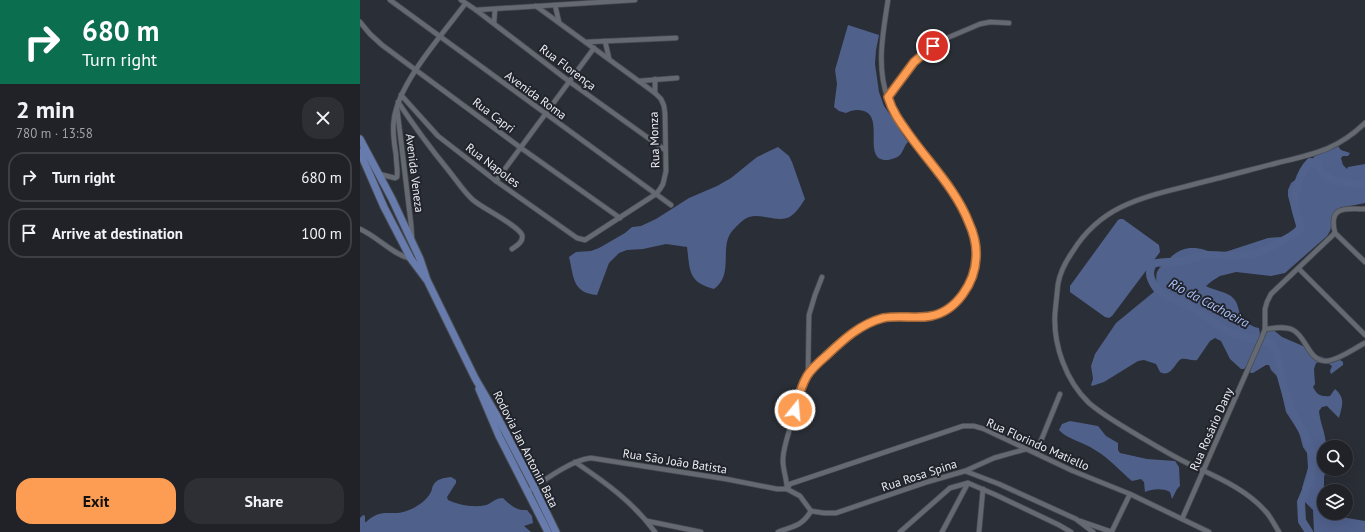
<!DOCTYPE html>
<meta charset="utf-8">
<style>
body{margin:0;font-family:"PT Sans",sans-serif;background:#2d2f34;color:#f1f3f6;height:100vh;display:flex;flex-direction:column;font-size:15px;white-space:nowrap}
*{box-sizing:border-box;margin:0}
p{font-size:13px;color:#a2a4a8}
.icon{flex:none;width:22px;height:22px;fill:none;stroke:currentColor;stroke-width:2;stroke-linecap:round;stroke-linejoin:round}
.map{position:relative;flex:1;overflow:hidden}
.details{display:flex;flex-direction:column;background:#202228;width:360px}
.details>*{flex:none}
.guide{background:#0b6e4f;color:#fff;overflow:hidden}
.fabs{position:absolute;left:957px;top:440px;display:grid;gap:8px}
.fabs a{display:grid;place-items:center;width:36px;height:36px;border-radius:50%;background:#202228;box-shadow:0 4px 16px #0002,0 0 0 1px #3d3f45;font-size:20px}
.pin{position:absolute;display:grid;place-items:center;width:34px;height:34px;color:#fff;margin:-17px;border:2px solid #fff;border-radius:50%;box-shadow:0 1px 4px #0007}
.me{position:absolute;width:44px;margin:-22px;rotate:17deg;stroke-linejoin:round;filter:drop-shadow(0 0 3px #0008)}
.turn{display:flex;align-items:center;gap:14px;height:84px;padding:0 16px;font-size:18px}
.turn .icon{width:52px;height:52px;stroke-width:2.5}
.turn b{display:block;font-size:28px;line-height:34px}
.round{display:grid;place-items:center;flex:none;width:42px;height:42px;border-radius:16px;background:#2d2f34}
.summary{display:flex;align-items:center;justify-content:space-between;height:68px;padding:0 16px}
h1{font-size:24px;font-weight:800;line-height:30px}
.cta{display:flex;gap:8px;margin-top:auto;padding:8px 16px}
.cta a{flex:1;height:46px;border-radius:16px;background:#fc9d53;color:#111;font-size:16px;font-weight:800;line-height:46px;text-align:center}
.cta a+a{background:#2d2f34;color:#f1f3f6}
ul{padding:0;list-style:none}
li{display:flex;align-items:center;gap:12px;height:50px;margin:0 8px 6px;padding:0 8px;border:2px solid #3d3f45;border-radius:16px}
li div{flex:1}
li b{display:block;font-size:15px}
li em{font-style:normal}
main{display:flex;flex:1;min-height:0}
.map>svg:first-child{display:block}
</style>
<main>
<section class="details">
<div class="guide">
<div class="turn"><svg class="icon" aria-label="right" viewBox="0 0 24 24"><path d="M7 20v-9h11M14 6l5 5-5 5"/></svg><div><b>680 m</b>Turn right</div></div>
</div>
<div class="summary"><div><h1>2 min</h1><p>780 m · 13:58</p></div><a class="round"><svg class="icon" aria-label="close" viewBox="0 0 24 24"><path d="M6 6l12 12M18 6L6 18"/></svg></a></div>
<ul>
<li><svg class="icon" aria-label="right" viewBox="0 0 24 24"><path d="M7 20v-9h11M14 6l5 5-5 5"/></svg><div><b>Turn right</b></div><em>680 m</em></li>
<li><svg class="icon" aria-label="arrive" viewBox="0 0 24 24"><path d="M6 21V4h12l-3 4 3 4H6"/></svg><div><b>Arrive at destination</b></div><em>100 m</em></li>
</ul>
<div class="cta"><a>Exit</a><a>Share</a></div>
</section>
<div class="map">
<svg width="1005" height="532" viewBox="0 0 1005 532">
<rect width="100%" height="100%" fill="#2a2e36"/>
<!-- forest -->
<g fill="#4f608b">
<path d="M488 25 519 35 516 50 515 64 519 92 524 106 536 123 539 129 548 142C544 146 543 152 540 155 537 158 532 159 528 160 501 162 525 118 504 111 497 109 492 110 486 113L479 111 474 107 477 84 475 70Z"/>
<path d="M978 146 981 150 990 153 988 156H983L981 158 983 165 987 169 988 167 1005 164V203L985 207 974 216 970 231 967 236 925 273 911 276 876 272 860 276 852 281 846 286C855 291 867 291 874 299 878 304 878 308 880 314 883 321 892 327 899 328L900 334 911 328 922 337 950 349 956 355 968 359 980 360 983 362V365L971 374 970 371 972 366 969 364 961 362 956 363 954 369 955 384 953 387C957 395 961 397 970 396L975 389C986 399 982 405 979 418L967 406 962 407 959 411C960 423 966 434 966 446H969L964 447V469H966L964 478V513H978L981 517 1005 521V532H954L953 510 943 500 942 488 948 468 947 453 943 447 939 432 926 412 919 381 916 375 911 370 909 365H906L893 373H891L890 372 892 362 891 361 884 369H881L870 359 861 341 855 338 850 341 837 360C831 361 827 358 821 359 814 364 811 378 800 372L796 364 784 360 778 361 744 382 732 386 731 385 733 379 731 366 735 354 756 323 795 291C798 285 795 278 797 272 800 266 805 262 810 258 820 248 831 246 845 250 849 251 852 254 856 255L908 238 921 237 932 233 935 230 936 226 928 196V190L931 183 938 178 943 167 951 161 957 153Z"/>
<path d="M418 147 429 156 432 162 445 199C441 205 437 212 431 216 420 224 403 213 389 217 383 219 377 226 373 230 358 246 375 274 354 289 328 282 330 271 327 247L306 244 283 249 267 250 259 253 249 263 237 295C212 293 214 277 209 257L216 252 231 251 239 248 265 233 272 227 281 226 296 219 329 198 357 186 371 178 397 157Z"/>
<path d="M710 421 738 426 746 436 758 443V450L760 453 787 459 815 461 819 467 820 486C816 489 815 494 812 499L810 492C803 488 792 489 785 492L784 482 781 479 772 481C760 471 749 458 735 450 724 442 708 440 699 430L702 424Z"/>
<path d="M91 477 96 480V483L87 497 88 500C98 505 115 508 126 505 132 503 135 498 143 498 150 505 156 511 167 510L172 516 173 523 164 526 171 532H0V518L3 515 5 516V522H6C23 506 32 518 49 510 57 507 67 500 71 492 72 490 72 486 74 484 78 478 85 478 91 477Z"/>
</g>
<!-- water -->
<path fill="#51638d" d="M760 219H763L799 245 800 252 752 316 749 318 745 317 710 292V286L758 220Z"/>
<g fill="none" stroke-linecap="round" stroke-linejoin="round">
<!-- river -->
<path stroke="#51638d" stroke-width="8" d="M949 532 942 521 941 502 951 478 953 456 945 436 930 407 922 380 918 356 913 345C901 339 889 338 877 335 862 330 848 318 835 309 821 299 800 300 792 281 789 275 789 270 793 264 802 261 811 263 820 261 829 260 838 255 847 255 860 255 873 257 887 255 899 254 932 238 941 228 940 221 936 214 935 206 934 192 940 172 950 162L958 163C959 166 960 170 962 172 971 183 992 185 1005 183"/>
<!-- street casing -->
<g stroke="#474a50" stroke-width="6">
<g id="street">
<path d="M30 0 311 205"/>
<path d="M101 0 116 10 210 82 305 150"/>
<path d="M195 5 199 22"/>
<path d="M116 10 275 0"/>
<path d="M0 22 10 34 22 45 161 148 260 218"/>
<path d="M134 23 135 9"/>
<path d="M245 41 249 58"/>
<path d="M226 42 316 38"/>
<path d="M295 79V93"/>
<path d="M279 81 317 78"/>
<path d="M41 95 78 136 136 181 217 238 225 240 296 194 300 189 303 184 306 171 305 114 304 106 301 99 295 93 176 6"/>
<path d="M527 97 554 62 580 41 620 24 630 22 649 23"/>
<path d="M38 102C54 126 71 149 89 171 97 181 104 192 113 200 122 208 159 226 162 235 164 242 156 246 152 249"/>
<path d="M37 108 51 224 52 238"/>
<path d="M19 174 35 178 37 177C38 170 36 162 36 155 34 143 32 131 34 119 39 82 83 34 105 4"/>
<path d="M136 181 234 48"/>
<path d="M0 229C18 237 32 254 51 259"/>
<path d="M975 233C968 205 986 209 1005 209"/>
<path d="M975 233 1005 262"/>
<path d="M939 269 1005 335"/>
<path d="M905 329C914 328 925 326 933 330 946 336 949 362 966 361 977 361 995 348 1005 343"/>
<path d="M448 375 449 315 455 295 462 277"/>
<path d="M676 453 700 394"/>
<path d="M215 462C245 482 274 503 295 532"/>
<path d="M605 471 634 458 666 449"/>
<path d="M427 489C427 478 422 468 423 458 424 445 429 433 432 421 436 405 439 387 449 374 464 353 497 324 523 318 542 314 565 322 582 313 598 305 613 282 616 265 627 204 548 153 528 99 516 67 523 33 528 0"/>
<path d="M427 489 430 484 603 426H614L624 429 713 471 770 494 849 532"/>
<path d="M167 492C183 481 213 459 231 458L366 479 417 489H427L440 496 451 511"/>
<path d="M451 511 464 513H476L567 482 605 471 639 484 716 519 733 532"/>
<path d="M822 519 902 337 905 329V309L907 302 911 294 975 233"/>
<path d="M287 521 341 532"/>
<path d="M720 521 749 531"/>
<path d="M752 531 770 494"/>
<path d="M418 532C434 526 442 526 451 511"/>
<path d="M540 532 590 488 608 483 636 495 699 525 711 532"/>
<path d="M582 532 608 483"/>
<path d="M619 532 623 489"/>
<path d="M919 532C915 526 912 519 907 513 886 488 854 476 825 462 807 453 791 443 774 433 759 424 743 415 729 403 706 381 693 345 695 313 696 304 697 294 698 284 700 272 706 261 713 251 744 201 791 196 843 182 868 176 893 169 917 163 954 154 977 150 1005 123"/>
</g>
</g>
<!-- primary casing -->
<g stroke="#474a50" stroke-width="9">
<g id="primary">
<path d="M0 139 32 199 60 259 67 280 115 378 137 416 174 487 196 532"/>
<path d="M0 152 24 207 51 259 66 279"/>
<path d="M119 389 139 436 188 532"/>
</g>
</g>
<!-- street -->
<use href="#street" stroke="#656972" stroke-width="4.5"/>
<!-- primary -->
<use href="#primary" stroke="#677cad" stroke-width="7"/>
</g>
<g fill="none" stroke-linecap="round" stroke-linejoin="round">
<!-- route casing -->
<g stroke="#a46636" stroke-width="10">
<path id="route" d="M435 410C438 398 441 386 447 376 452 368 459 362 466 356 483 340 500 324 523 318 539 315 556 319 571 316 597 311 615 282 616 258 617 245 614 234 609 223 596 189 569 163 548 133 540 122 532 111 528 97L554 62 573 46"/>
</g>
<!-- route -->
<use href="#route" stroke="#fc9d53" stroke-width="7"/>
</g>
<g text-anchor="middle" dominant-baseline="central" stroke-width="4" stroke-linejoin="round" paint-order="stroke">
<!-- street labels -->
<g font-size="12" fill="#ebedf2" stroke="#21242c">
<text transform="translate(208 67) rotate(37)">Rua Florença</text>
<text transform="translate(176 95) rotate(36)">Avenida Roma</text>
<text transform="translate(134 115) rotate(37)">Rua Capri</text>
<text transform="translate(294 140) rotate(-92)">Rua Monza</text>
<text transform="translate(133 165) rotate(37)">Rua Napoles</text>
<text transform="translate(55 173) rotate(83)">Avenida Veneza</text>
<text transform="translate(851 429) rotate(-66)">Rua Rosário Dany</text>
<text transform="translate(678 444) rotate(24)">Rua Florindo Matiello</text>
<text transform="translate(166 449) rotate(63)">Rodovia Jan Antonin Bata</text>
<text transform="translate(315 461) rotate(9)">Rua São João Batista</text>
<text transform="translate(559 475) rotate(-18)">Rua Rosa Spina</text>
</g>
<!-- water labels -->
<g font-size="13" font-style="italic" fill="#aec5fc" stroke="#21242c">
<text transform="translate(849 303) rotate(28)">Rio da Cachoeira</text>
</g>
</g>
</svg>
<div class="fabs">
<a><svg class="icon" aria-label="search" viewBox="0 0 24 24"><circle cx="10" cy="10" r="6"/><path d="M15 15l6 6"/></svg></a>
<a><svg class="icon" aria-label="layers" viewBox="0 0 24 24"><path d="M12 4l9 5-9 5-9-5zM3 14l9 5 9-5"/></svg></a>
</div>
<div class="pin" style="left:573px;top:46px;background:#d93025"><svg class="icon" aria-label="arrive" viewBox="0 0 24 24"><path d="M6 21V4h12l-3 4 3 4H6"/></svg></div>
<svg class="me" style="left:435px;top:410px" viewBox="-20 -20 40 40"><circle r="17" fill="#fc9d53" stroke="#fff" stroke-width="3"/><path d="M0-11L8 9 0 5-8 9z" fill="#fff"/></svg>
</div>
</main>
